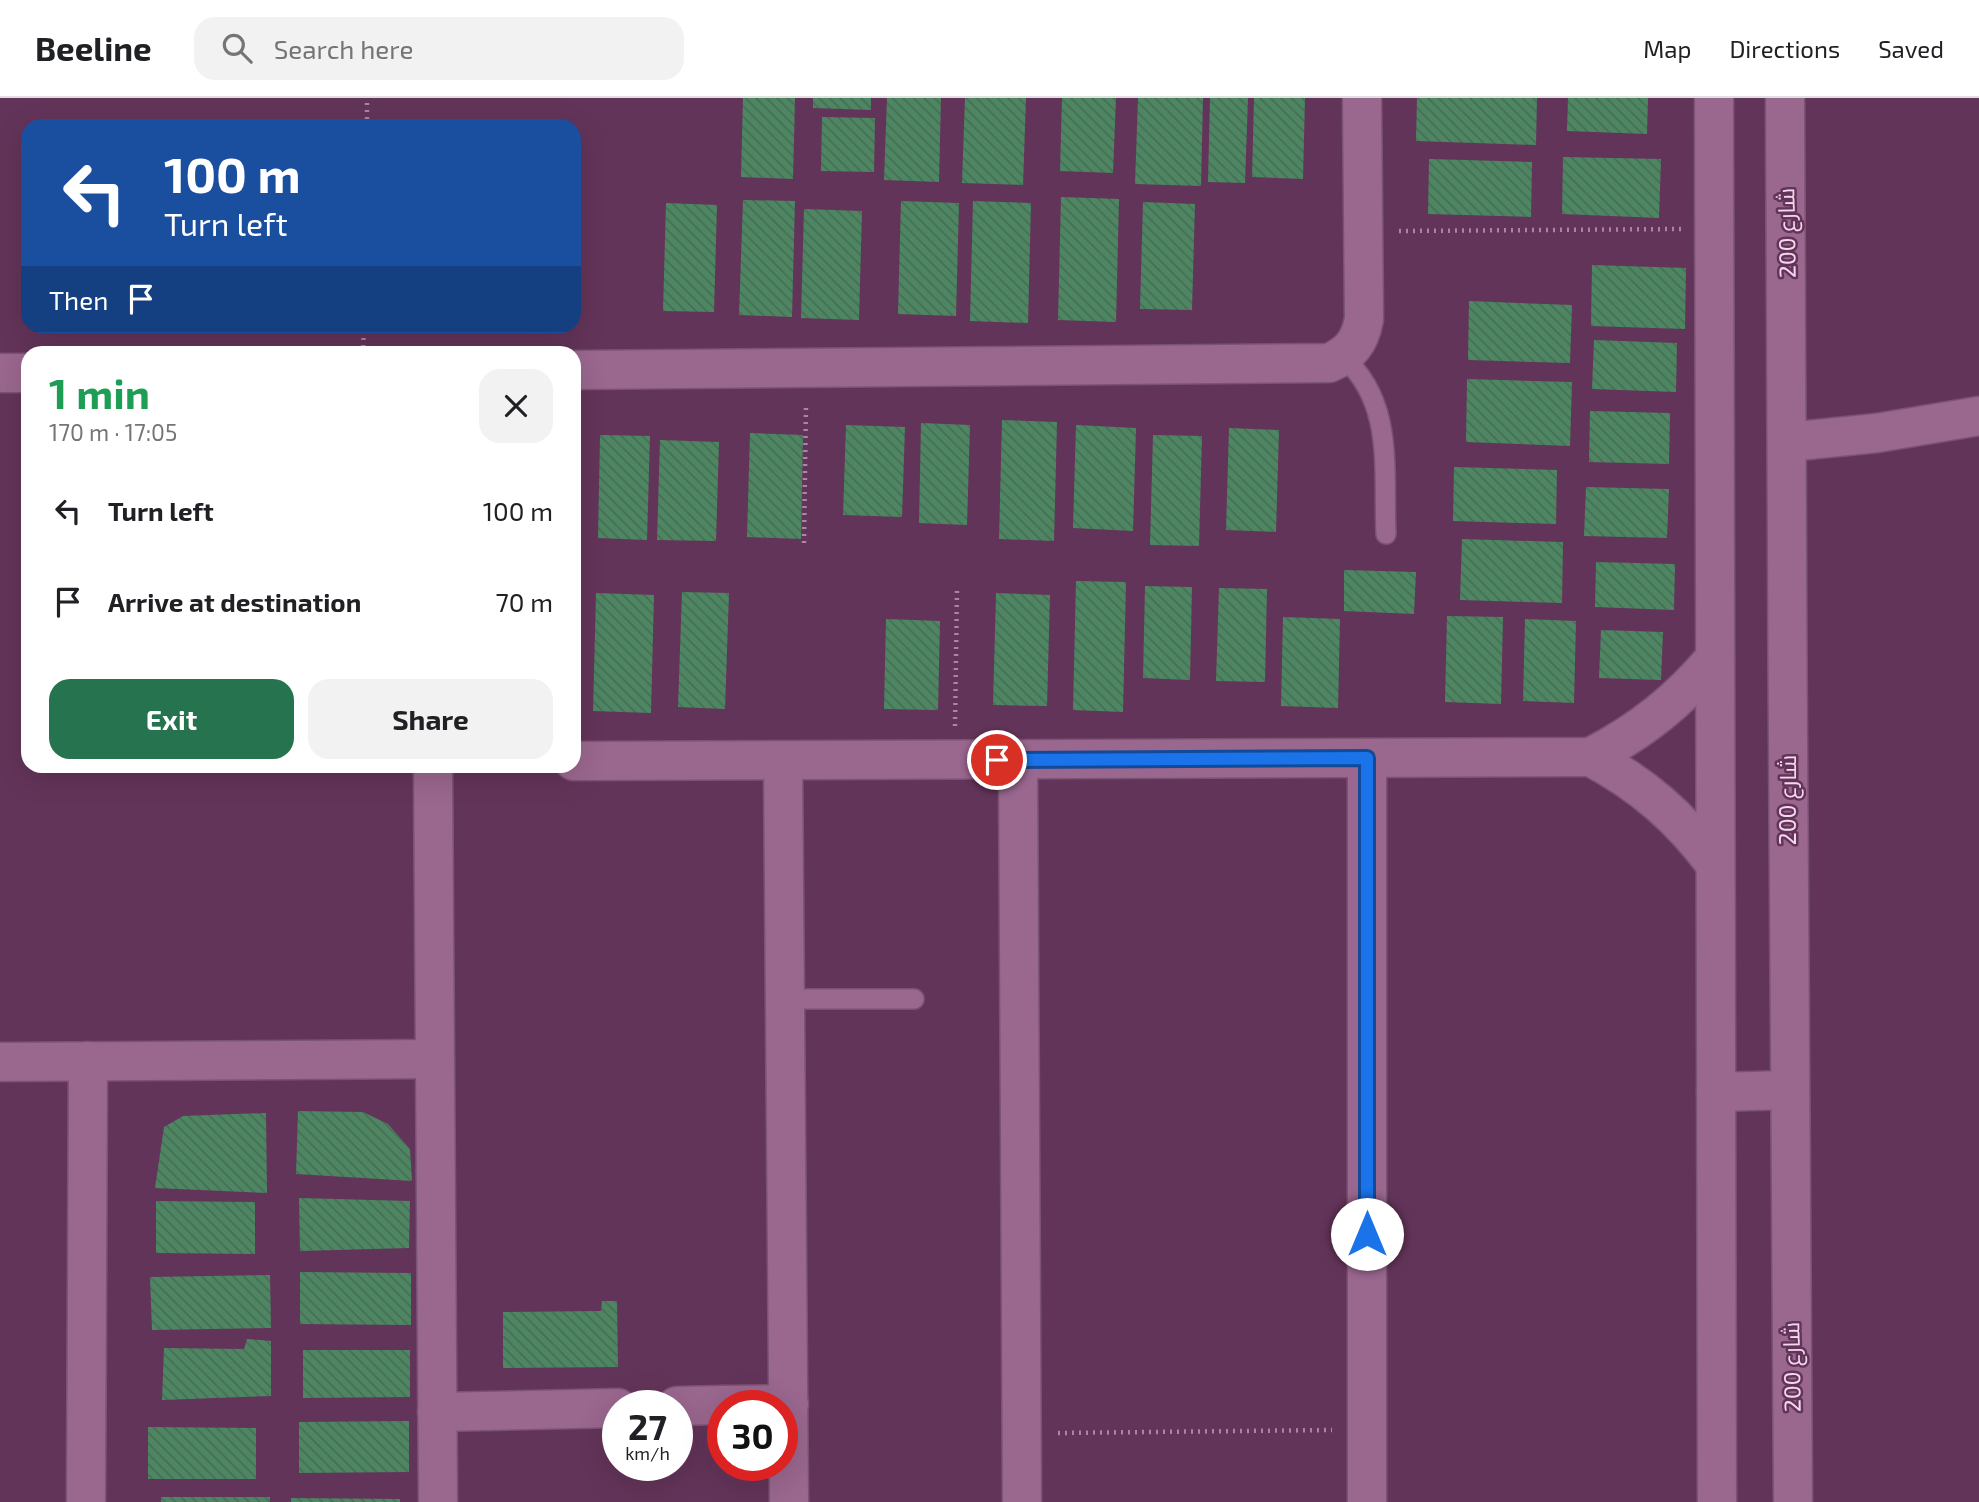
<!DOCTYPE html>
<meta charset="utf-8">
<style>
body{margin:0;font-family:"Exo 2",Cairo,sans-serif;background:#f2f2f2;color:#202124;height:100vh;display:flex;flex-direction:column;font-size:26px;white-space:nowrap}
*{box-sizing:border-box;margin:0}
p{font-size:23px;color:#757577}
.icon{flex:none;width:38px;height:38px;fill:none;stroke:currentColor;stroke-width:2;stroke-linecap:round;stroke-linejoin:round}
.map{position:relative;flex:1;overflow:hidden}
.panel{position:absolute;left:21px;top:248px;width:560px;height:427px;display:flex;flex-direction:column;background:#fff;border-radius:21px;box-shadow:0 7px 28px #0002}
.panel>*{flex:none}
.guide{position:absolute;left:21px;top:21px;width:560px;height:214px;border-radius:21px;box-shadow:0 7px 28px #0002;background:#1a4fa0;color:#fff;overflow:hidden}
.speed{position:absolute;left:602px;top:1292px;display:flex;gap:14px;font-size:35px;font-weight:700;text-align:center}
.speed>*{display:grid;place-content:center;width:91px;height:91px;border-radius:50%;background:#fff;box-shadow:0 7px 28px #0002;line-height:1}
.speed small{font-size:18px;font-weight:400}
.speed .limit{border:10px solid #d22;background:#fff;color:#111}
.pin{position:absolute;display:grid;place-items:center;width:60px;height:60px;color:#fff;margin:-30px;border:4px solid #fff;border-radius:50%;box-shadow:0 2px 7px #0007}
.me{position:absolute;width:77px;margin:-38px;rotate:0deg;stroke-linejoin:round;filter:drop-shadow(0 0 5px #0008)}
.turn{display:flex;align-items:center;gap:24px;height:147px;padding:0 28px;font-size:32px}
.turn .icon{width:91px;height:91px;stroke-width:2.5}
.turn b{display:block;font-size:49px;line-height:60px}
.then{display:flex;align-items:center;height:66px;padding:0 28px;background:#0003;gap:14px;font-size:26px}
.round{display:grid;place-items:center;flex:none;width:74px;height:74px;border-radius:21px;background:#f2f2f2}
.summary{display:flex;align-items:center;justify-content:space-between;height:119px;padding:0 28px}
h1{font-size:42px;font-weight:700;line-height:52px;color:#1e9e55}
.action{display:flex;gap:14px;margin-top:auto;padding:14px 28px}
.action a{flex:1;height:80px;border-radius:21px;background:#25734f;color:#fff;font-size:28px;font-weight:700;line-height:80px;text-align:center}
.action a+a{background:#f2f2f2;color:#202124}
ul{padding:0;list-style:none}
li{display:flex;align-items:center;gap:21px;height:91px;padding:0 28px}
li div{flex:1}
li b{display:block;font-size:26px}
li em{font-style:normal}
header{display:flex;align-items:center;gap:42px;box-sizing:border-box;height:98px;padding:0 35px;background:#fff;border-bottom:2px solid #e0e0e0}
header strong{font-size:33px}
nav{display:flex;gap:38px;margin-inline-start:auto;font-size:24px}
.search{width:490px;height:63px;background:#f2f2f2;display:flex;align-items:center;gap:18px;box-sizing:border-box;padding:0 24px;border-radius:21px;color:#757577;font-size:26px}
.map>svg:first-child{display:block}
</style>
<header>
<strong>Beeline</strong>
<div class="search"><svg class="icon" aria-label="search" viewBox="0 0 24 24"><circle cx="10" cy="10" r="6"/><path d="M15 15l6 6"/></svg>Search here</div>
<nav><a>Map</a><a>Directions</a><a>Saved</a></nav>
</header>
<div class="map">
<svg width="1979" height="1404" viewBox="0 0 1979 1404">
<defs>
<pattern id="building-back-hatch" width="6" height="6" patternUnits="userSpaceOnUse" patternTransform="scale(1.75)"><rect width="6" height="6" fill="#4c8762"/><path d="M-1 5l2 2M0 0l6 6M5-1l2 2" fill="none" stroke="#4b6b57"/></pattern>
</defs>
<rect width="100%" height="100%" fill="#633459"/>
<!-- building -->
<g fill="url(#building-back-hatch)">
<path d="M743 0H795L793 81 741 79Z"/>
<path d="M813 0H871V12L813 10Z"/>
<path d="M887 0H941L939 84 884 82Z"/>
<path d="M965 0H1026L1023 87 962 85Z"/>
<path d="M1062 0H1116L1113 75 1060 73Z"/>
<path d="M1138 0H1203L1201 88 1135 86Z"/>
<path d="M1210 0H1248L1245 85 1208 84Z"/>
<path d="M1254 0H1305L1303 81 1252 79Z"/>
<path d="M1417 0H1537L1536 47 1416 43Z"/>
<path d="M1568 0H1648L1647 36 1567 33Z"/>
<path d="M822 19 875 20 874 74 821 73Z"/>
<path d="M1563 59 1661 61 1659 120 1562 116Z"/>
<path d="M1429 61 1532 64 1531 119 1428 116Z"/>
<path d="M1061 99 1119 101 1116 224 1058 222Z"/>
<path d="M743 102 795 103 792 219 739 217Z"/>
<path d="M901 103 959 105 956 218 898 216Z"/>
<path d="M973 103 1031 105 1028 225 970 223Z"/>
<path d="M1143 104 1195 106 1192 212 1140 211Z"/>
<path d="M666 105 717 107 714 214 663 213Z"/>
<path d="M804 111 862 113 859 222 801 220Z"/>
<path d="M1592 167 1686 170 1685 231 1591 228Z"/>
<path d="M1469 203 1572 207 1570 265 1468 262Z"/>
<path d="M1594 242 1677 245 1676 294 1592 291Z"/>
<path d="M1467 281 1572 284 1570 348 1466 344Z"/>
<path d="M1590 313 1670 315 1669 366 1589 364Z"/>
<path d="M1002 322 1057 324 1054 443 999 441Z"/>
<path d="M921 325 970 327 967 427 919 425Z"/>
<path d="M846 327 905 329 902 419 843 417Z"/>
<path d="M1076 327 1136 330 1133 433 1073 430Z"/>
<path d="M1229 330 1279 332 1276 434 1226 432Z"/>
<path d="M750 335 803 337 801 441 747 439Z"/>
<path d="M600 337 650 338 647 442 598 440Z"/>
<path d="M1153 337 1202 338 1199 448 1150 447Z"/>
<path d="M660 342 719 344 716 443 657 442Z"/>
<path d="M1454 369 1557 372 1556 426 1453 423Z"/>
<path d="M1586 389 1669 391 1667 440 1584 438Z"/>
<path d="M1462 441 1563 444 1562 505 1460 502Z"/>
<path d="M1596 464 1675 466 1674 512 1595 509Z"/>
<path d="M1344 472 1416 474 1414 516 1344 513Z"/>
<path d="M1076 483 1126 484 1123 614 1073 612Z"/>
<path d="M1145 488 1192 489 1190 582 1143 580Z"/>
<path d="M1219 490 1267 491 1265 584 1216 583Z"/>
<path d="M682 494 729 495 725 611 678 609Z"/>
<path d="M596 495 654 497 651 615 593 613Z"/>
<path d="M996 495 1050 497 1047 608 993 607Z"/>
<path d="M1447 518 1503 519 1501 606 1445 604Z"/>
<path d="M1283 519 1340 521 1338 610 1281 608Z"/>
<path d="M886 521 940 523 938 612 884 611Z"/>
<path d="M1525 521 1576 523 1574 605 1523 603Z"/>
<path d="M1601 532 1663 534 1661 582 1599 580Z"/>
<path d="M298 1013 363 1014 388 1026 410 1051 412 1083 296 1076Z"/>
<path d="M266 1015 267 1095 155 1090 164 1029 183 1018Z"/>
<path d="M299 1100 410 1103 409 1150 300 1153Z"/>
<path d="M156 1103 255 1104V1156L156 1155Z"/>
<path d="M300 1174 411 1175V1227L300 1226Z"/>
<path d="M270 1177 271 1230 152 1232 150 1179Z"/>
<path d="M602 1203H617L618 1269 503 1270V1214L601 1213Z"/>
<path d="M247 1241 271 1243V1298L162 1302 164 1250 244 1251Z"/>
<path d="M303 1252H410V1299L303 1300Z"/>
<path d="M409 1323V1374L299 1375V1324Z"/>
<path d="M148 1329 256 1330V1381H148Z"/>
<rect x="161" y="1399" width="109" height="5"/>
<path d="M291 1400 400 1401V1404H291Z"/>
</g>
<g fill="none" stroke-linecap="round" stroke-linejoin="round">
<!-- service casing -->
<g stroke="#7a5372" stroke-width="22">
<g id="service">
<path d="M1343 259C1395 305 1383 373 1386 436"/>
<path d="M786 901H914"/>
</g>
</g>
<!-- minor casing -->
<g stroke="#7a5372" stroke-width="41">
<g id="minor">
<path d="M574 272 1329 265C1350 256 1360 244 1364 221L1362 0"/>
<path d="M0 275H28"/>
<path d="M1788 344 1877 335 1979 318"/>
<path d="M1591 659C1643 687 1680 719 1715 766"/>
<path d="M1367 660V1404"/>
<path d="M1018 661 1022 1404"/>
<path d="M574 663 1591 659C1641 633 1679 603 1715 560"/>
<path d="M783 663 789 1404"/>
<path d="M433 668 438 1404"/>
<path d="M0 964 435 961"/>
<path d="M724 1307 789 1306"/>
<path d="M677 1308 723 1307"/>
<path d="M437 1314 618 1310"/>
<path d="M86 1404 88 963"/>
</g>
</g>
<!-- tertiary casing -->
<g stroke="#7a5372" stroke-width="41">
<g id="tertiary">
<path d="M1714 0 1717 1404"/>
<path d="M1785 0C1789 468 1786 936 1793 1404"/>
<path d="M1716 994 1787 992"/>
</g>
</g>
<!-- path -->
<g stroke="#ab85a2" stroke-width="4.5" stroke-dasharray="2 5" stroke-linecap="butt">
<path d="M367 28V0"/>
<path d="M1399 133 1681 131"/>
<path d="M363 256 364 228"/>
<path d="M804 445 806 306"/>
<path d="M955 628 957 492"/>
<path d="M1058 1335 1332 1332"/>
</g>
<!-- service -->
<use href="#service" stroke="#9a678e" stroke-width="19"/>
<!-- minor -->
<use href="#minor" stroke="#9a678e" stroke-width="38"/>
<!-- tertiary -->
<use href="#tertiary" stroke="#9a678e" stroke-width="38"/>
</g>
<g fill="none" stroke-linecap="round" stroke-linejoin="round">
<!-- route casing -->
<g stroke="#114b97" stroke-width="18">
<path id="route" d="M997 662 1367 660V1136"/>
</g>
<!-- route -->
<use href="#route" stroke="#1a73e8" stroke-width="12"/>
</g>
<g text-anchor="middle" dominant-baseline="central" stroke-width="5" stroke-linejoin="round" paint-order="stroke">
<!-- street labels -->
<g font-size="23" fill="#f5d8ed" stroke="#633459">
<text transform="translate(1786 135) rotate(-91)">شارع 200</text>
<text transform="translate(1787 702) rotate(-90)">شارع 200</text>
<text transform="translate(1791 1269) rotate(-91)">شارع 200</text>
</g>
</g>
</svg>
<div class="speed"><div>27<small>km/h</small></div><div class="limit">30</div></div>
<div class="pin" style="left:997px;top:662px;background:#d93025"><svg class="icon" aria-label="arrive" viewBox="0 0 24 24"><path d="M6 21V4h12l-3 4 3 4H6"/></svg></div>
<svg class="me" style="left:1367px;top:1136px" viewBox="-20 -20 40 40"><circle r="19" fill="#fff"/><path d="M0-13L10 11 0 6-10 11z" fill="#1a73e8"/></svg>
<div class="guide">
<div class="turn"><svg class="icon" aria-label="left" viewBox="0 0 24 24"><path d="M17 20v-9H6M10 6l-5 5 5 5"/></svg><div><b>100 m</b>Turn left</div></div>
<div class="then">Then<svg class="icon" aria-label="arrive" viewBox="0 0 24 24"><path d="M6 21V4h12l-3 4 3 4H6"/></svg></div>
</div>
<section class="panel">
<div class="summary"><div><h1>1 min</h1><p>170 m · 17:05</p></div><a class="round"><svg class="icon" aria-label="close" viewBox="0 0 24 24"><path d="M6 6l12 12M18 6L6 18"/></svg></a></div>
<ul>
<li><svg class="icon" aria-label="left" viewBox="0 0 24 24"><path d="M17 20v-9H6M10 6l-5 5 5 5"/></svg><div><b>Turn left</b></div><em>100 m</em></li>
<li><svg class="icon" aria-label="arrive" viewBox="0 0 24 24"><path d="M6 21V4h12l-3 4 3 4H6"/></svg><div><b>Arrive at destination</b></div><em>70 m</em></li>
</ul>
<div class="action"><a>Exit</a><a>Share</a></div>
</section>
</div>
